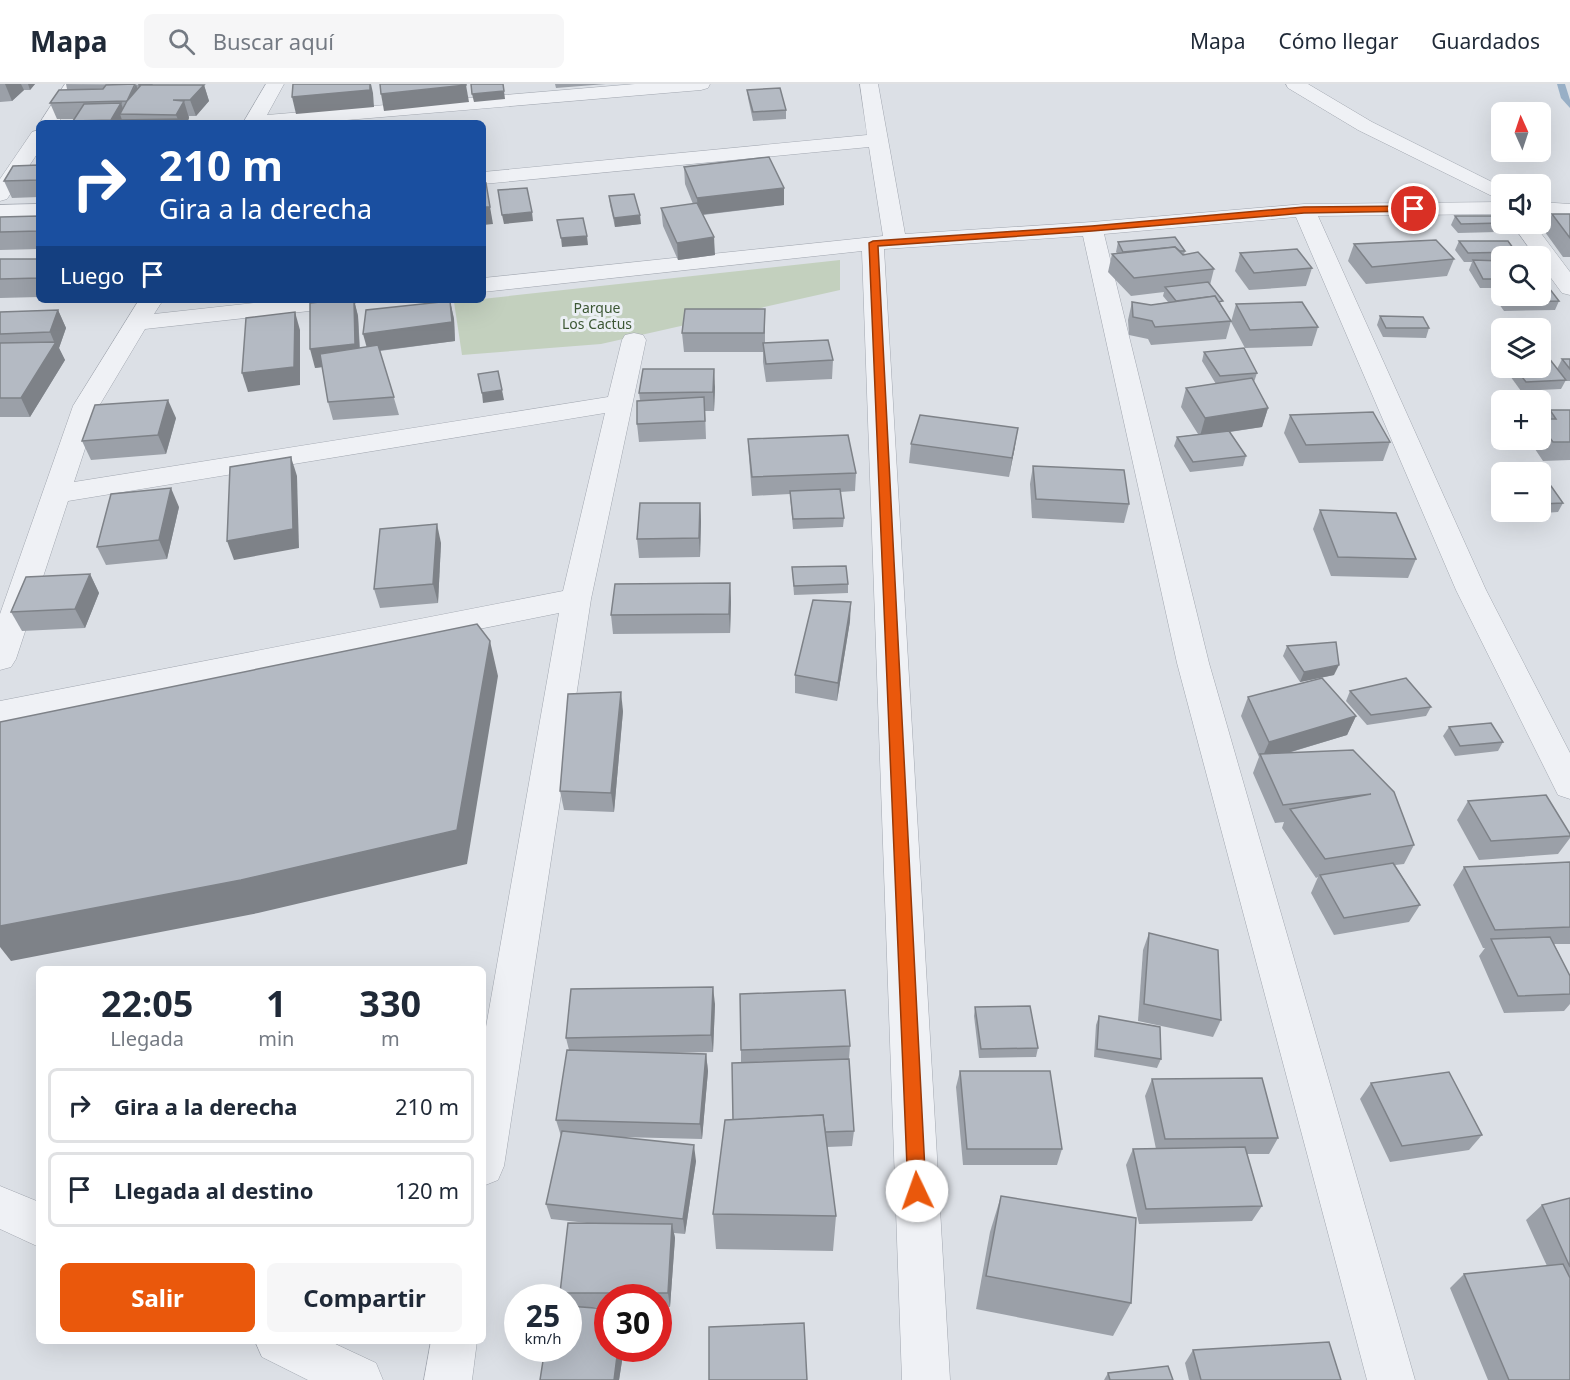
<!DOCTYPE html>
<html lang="es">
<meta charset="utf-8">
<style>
body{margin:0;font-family:"Noto Sans",sans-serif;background:#f6f6f7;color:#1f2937;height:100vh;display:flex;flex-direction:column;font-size:22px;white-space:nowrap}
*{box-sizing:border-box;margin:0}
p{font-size:20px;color:#747a83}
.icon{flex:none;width:33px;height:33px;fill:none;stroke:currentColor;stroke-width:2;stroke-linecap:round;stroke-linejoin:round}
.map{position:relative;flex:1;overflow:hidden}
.sheet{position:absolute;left:36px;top:882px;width:450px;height:378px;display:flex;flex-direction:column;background:#fff;border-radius:9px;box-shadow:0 6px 24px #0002}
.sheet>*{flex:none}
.banner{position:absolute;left:36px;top:36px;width:450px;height:183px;border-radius:9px;box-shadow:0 6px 24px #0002;background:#1a4fa0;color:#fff;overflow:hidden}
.needle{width:39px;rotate:357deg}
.buttons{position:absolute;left:1491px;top:18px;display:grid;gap:12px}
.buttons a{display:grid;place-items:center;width:60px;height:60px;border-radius:9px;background:#fff;box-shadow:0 6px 24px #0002;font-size:30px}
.speed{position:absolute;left:504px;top:1200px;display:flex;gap:12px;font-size:30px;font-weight:700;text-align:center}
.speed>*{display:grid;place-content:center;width:78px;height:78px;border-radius:50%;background:#fff;box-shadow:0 6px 24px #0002;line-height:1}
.speed small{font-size:15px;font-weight:400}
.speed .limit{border:9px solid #d22;background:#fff;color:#111}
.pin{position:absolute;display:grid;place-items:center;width:51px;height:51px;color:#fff;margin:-26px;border:3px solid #fff;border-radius:50%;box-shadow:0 2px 6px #0007}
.me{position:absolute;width:66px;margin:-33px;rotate:357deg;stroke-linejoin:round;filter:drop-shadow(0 0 4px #0008)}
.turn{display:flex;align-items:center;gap:21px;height:126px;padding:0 24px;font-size:27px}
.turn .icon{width:78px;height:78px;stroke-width:2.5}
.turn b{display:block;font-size:42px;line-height:51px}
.then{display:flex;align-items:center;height:57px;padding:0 24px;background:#0003;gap:12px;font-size:22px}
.eta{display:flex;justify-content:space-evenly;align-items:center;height:102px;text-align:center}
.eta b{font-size:36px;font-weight:700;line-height:42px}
.button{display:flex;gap:12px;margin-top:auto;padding:12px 24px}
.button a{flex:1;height:69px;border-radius:9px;background:#ea580c;color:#fff;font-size:24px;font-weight:700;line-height:69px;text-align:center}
.button a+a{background:#f6f6f7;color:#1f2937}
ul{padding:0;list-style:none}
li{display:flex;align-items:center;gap:18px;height:75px;margin:0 12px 9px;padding:0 12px;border:3px solid #e0e1e3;border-radius:9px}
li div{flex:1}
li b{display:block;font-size:22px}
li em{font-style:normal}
header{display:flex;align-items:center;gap:36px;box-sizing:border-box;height:84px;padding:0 30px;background:#fff;border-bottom:2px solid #e0e1e3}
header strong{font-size:28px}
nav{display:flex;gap:33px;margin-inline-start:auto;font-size:21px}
.search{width:420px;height:54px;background:#f6f6f7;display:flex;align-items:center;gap:15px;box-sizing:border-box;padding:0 21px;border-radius:9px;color:#747a83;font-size:22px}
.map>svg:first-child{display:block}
</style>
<header>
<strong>Mapa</strong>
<div class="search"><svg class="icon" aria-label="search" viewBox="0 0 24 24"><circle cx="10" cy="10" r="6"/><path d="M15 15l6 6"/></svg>Buscar aquí</div>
<nav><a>Mapa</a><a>Cómo llegar</a><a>Guardados</a></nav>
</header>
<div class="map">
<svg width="1570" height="1296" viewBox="0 0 1570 1296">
<rect width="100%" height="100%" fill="#dce0e6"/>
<!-- green -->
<path fill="#c3d0be" d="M840 176V206L601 260 462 271 454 218Z"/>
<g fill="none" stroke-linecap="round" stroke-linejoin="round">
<!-- stream -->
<path fill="#98afc6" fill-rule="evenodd" d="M1557 0H1565L1570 16V24L1561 14Z"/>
<!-- minor casing -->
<g stroke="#a2a7b0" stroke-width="1">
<g id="minor">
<path d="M65 0H83L58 39 39 40Z"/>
<path d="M266 0H284L267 31 635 0H710L708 4 701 6 311 39H243Z"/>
<path d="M860 0H878L905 150 1092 138 1304 120 1502 118V130L1318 132 1486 506 1570 669V715L1558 711 1456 506 1296 133 1104 150 1209 579 1415 1296H1367L1177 579 1083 152 884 165 950 1296H902L862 167 483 208V194L883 152 869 63 483 100V88L867 51Z"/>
<path d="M1286 0H1308L1372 38 1502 103V117L1358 46 1288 4Z"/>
<path d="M39 46V67L7 115 0 117V95L32 48Z"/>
<path d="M1540 118 1570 120V132L1540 130Z"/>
<path d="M39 120V132L0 133V121Z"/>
<path d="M1512 140H1534L1570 188V211L1562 209 1540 179V172H1535Z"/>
<path d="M139 216H163L154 230 282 216H358L354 221 346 223 145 245 99 322 74 398 608 313 622 256 625 251 634 249 643 251 646 256 591 515 504 1082 498 1096 483 1102V960L559 529 0 641V617L563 507 605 329 68 417 16 575 11 583 0 586V530L73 322Z"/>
<path d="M0 1102 39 1118V1163L0 1145Z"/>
<path d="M255 1257H329L376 1279 383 1296H308L262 1273Z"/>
<path d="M431 1257H477L472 1296H424Z"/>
</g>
</g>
<!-- minor -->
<use href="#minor" fill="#eff1f5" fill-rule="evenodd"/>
</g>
<!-- wall -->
<g fill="#9ba0a8">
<path d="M0 0H35L30 6H24L12 17 0 18Z"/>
<path d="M66 0 204 1 209 17 196 32H189V34L187 39H74L73 37 75 35H57L50 19 67 5Z"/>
<path d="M555 0H606L556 4Z"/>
<path d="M747 6 786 26V35L753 37 748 14Z"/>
<path d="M39 81V113L12 114 4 97Z"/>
<path d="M684 83 784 104V121L703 131 715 171 678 176 663 142 661 124 693 120 685 100Z"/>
<path d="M609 112 641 140 615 143 610 121Z"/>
<path d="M1552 130H1570V173H1563L1545 148Z"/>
<path d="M39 132V165L0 166V133Z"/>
<path d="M1455 132 1501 139 1497 148 1458 149 1451 141Z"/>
<path d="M1459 157 1516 168 1515 172H1502V212H1540L1559 217 1555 226 1504 227 1492 210 1495 204H1480L1469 186 1472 178H1464L1455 166Z"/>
<path d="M1118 158 1185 167 1184 171 1214 185 1210 201 1222 223 1231 237 1226 255 1151 261 1148 255 1129 251 1128 236 1132 218 1151 221 1168 218 1163 212 1164 208 1131 212 1108 188 1112 170 1117 169 1116 168Z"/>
<path d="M1354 160 1454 175 1447 192 1366 200 1348 177Z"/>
<path d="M1240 169 1312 184 1306 202 1249 206 1235 187Z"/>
<path d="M0 175H39V213L0 214Z"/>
<path d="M354 216 358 232 360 264 366 263 450 217 454 235 455 257 380 267 399 331 333 336 328 318 322 283 315 284Z"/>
<path d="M1236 220 1318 243 1312 262 1245 264 1231 238Z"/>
<path d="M765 225V259L833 276 832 295 766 298 763 278V268H684L682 249Z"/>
<path d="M58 226 66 244 59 264 65 276 30 333H0V228Z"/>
<path d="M1380 232 1429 244 1426 254 1383 253 1377 241Z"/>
<path d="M1204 268 1257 289 1254 298 1268 324 1262 343 1230 348 1246 372 1243 382 1190 388 1174 362 1177 353 1198 350 1181 323 1186 304 1216 300 1202 277Z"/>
<path d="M1562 275H1570V297H1567L1557 285Z"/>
<path d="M1506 284H1540L1566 296 1561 305 1521 307 1505 285Z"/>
<path d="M715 303 714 327H705L706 355 639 358 637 340 640 316 639 309Z"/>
<path d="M1550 326H1570V376L1543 377 1529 356H1540V335H1545Z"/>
<path d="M1290 331 1390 358 1383 377 1299 379 1284 349Z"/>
<path d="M176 334 166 370 91 376 82 357Z"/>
<path d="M748 355 856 389 855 407 840 408 844 434 843 443 793 445 790 410 752 412 749 374Z"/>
<path d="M911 360 1015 362 1009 393 909 379Z"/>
<path d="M1033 382 1129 420 1124 439 1032 434 1030 400Z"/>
<path d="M1540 403 1563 419 1558 428 1504 432 1492 416 1497 406H1502V428H1540Z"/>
<path d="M700 419 701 437 700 473 639 474 637 455Z"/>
<path d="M179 423 167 475 106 481 97 463Z"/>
<path d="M1320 426 1416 475 1408 494 1331 492 1313 445Z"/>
<path d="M441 459 438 519 380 524 374 505Z"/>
<path d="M792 483 848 500V509L794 511Z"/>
<path d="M90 490 99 509 85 544 22 547 11 528Z"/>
<path d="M730 499 731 518 730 549 613 550 611 531Z"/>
<path d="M850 537 837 617 795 609V591Z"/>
<path d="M1287 562 1334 591 1300 598 1283 572Z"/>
<path d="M1350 607 1431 623 1426 632 1367 641 1346 617Z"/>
<path d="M1248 613 1356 632 1347 651 1288 669 1353 666 1414 761 1404 780 1395 781 1420 821 1409 838 1334 851 1311 809 1318 793 1316 794 1282 744 1284 738 1275 739 1253 689 1259 673 1241 632Z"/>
<path d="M623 627 614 728 564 726 560 707Z"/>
<path d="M1449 643 1503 658 1498 667 1455 672 1443 652Z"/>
<path d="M1468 717 1570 750V754L1558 770 1479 776 1457 736Z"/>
<path d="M1570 778V860H1554L1570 892V920L1564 927 1504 929 1479 872 1485 864H1483L1453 801 1464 783Z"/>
<path d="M1149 849 1221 936 1213 953 1138 937 1143 866Z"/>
<path d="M715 920 713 968 667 969 706 970 708 987 702 1055 620 1053 696 1077 685 1150 674 1149 675 1154 670 1223H658V1214H608V1223H578L624 1264 619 1296H540L568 1264V1214H561L560 1209 587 1139 551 1135 546 1120 561 1052 556 1036 569 966 566 954Z"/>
<path d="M975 923 1038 964 1036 973 979 974 974 932Z"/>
<path d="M1099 932 1161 975 1157 984 1094 973 1096 941Z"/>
<path d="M850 962 849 975 854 1047 852 1062 827 1063 836 1132 833 1167 716 1165 713 1130 733 1036 741 979V966Z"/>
<path d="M960 987 1062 1065 1057 1081H963L956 1003Z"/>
<path d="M1152 995 1278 1054 1269 1070H1247L1262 1122 1252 1137 1139 1140 1126 1081 1133 1065H1156L1145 1012Z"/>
<path d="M1371 999 1482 1051 1469 1066 1390 1078 1360 1015Z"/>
<path d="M1001 1112 1131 1219 1113 1252 976 1225 990 1148Z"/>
<path d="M1570 1114V1296H1488L1450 1204 1464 1190 1547 1182 1526 1136 1542 1121Z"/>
<path d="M1193 1266 1341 1296H1189L1185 1279Z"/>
<path d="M1108 1289 1173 1296H1104Z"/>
</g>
<!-- shaded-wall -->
<g fill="#7e8288">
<path d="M5 0H21L24 6 12 17Z"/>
<path d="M28 0H35L30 6Z"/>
<path d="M136 0 141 16 127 17Z"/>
<path d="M138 0H153L143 14Z"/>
<path d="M371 0 373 9 374 23 296 30 292 13Z"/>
<path d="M204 1 209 17 196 32 190 16Z"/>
<path d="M466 1 469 18 384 27 381 10Z"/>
<path d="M504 7 505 15 474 18 472 10Z"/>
<path d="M184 17 189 34 187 39H178L179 38 176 31Z"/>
<path d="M121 19 125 30H120L123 39H112L111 36Z"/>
<path d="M784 104V121L698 131 697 114Z"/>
<path d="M489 117 493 140 483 141V123Z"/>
<path d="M532 128 533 137 504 140 502 131Z"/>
<path d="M640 131 641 140 615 143 614 134Z"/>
<path d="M587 152 588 161 562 163 561 154Z"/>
<path d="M714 153 715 171 678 176 677 159Z"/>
<path d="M354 216 358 232 360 278 315 284 310 265Z"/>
<path d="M450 217 454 235 455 257 368 268 363 250Z"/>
<path d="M58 226 66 244 59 264 65 276 30 333 21 314 55 260 50 248Z"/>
<path d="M295 228 300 246V301L248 308 242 289Z"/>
<path d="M714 285 715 303 714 327 713 308Z"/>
<path d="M502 306 504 316 483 319 482 309Z"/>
<path d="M168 316 176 334 166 370 158 351Z"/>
<path d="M1268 324 1262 343 1200 352 1205 334Z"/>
<path d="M1018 344 1015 362 1009 393 1012 374Z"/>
<path d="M291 373 297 392 299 464 234 476 227 457Z"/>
<path d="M171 404 179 423 167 475 159 456Z"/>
<path d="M700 419 701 437 700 473 699 454Z"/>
<path d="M437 440 441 459 438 519 433 500Z"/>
<path d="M90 490 99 509 85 544 75 525Z"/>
<path d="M730 499 731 518 730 549 729 530Z"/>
<path d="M851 518 850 537 837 617 838 599Z"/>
<path d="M490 557 498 592 467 780 258 829 11 877 0 863V842Z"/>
<path d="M1339 581 1334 591 1300 598 1304 588Z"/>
<path d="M621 608 623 627 614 728 611 709Z"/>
<path d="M1356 632 1347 651 1263 676 1262 674 1269 658Z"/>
<path d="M713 903 715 920 713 968 711 951Z"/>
<path d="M706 970 708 987 702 1055 700 1040Z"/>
<path d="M694 1061 696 1077 685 1150 683 1135Z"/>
<path d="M672 1140 675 1154 670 1223 668 1209Z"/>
<path d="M618 1264H624L619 1296H614Z"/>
</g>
<!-- building -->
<g fill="#b4bac3" stroke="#7e8288" stroke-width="1.5">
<path d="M135 0 127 17 50 19 59 6 103 5 106 1Z"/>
<path d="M293 0H370V6L292 13Z"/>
<path d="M380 0H466V1L381 10Z"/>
<path d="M471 0H503L504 7 472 10Z"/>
<path d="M141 1H204L190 16H173L184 17 176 31 120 30 127 17Z"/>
<path d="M780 4 786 26 753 28 747 6Z"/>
<path d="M121 19 111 36 73 37 84 20Z"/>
<path d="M181 35 178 39H116L118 36Z"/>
<path d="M769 73 784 104 697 114 684 83Z"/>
<path d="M39 81V96L4 97 13 82Z"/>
<path d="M486 99 490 123H483V100Z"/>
<path d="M527 104 532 128 502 131 498 106Z"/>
<path d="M634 110 640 131 614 134 609 112Z"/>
<path d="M697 119 714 153 677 159 661 124Z"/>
<path d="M1552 130H1570V154Z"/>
<path d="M39 132V147L0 148V133Z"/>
<path d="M1455 132H1492L1501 139 1461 140Z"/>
<path d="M583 134 587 152 561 154 557 136Z"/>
<path d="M1175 153 1185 167H1180L1175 163 1123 168 1118 158Z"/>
<path d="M1436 156 1454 175 1372 183 1354 160Z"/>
<path d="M1459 157H1508L1516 168 1468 169Z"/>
<path d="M1175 163 1183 171 1198 168 1214 185 1134 194 1112 170Z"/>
<path d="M1297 165 1312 184 1254 189 1240 169Z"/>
<path d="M0 175H39V194L0 195Z"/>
<path d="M1473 176 1502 177V195H1483Z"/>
<path d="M1208 198 1223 217 1218 218 1215 212 1176 217 1165 203Z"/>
<path d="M1540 200H1546L1559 217 1508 218 1504 212H1540Z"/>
<path d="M1496 201H1502V208Z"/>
<path d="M1215 212 1231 237 1155 243 1152 237 1133 233 1132 218 1151 221Z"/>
<path d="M339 216H354L355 260 310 265V219Z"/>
<path d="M450 217 452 238 363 250 366 226Z"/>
<path d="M1302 218 1318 243 1250 246 1236 220Z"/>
<path d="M685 225H765L764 249H682Z"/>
<path d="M58 226 50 248 0 250V228Z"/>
<path d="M295 228 294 283 242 289 246 234Z"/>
<path d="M1380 232 1423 233 1429 244H1386Z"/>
<path d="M828 256 833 276 766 280 763 259Z"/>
<path d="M56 258 21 314H0V259Z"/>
<path d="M378 261 394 313 328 318 320 270Z"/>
<path d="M1244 264 1257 289 1220 292 1204 268Z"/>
<path d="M1548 273 1566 296 1526 298 1515 284H1540V274Z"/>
<path d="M1562 275H1570V285Z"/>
<path d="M643 285H714L713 308 639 309Z"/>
<path d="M498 287 502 306 482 309 478 290Z"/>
<path d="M1252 294 1268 324 1205 334 1186 304Z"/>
<path d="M704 313 705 337 637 340V317Z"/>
<path d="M168 316 158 351 82 357 95 321Z"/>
<path d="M1550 326H1570V358H1553L1540 341V335H1556Z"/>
<path d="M1373 328 1390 358 1306 361 1290 331Z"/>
<path d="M920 331 1018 344 1012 374 911 360Z"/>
<path d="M1229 347 1246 372 1193 378 1177 353Z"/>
<path d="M848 351 856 389 752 393 748 355Z"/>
<path d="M291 373 293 445 227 457 230 383Z"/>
<path d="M1033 382 1124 386 1129 420 1036 415Z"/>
<path d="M1551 402 1563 419 1540 420V403Z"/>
<path d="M171 404 159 456 97 463 111 410Z"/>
<path d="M840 405 844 434 793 435 790 407Z"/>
<path d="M1497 406H1502V412Z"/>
<path d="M640 419H700L699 454 637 455Z"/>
<path d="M1320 426 1396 429 1416 475 1338 473Z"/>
<path d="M437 440 433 500 374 505 380 445Z"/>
<path d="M846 482 848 500 794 502 792 483Z"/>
<path d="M90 490 75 525 11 528 26 493Z"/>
<path d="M730 499 729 530 611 531 615 500Z"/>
<path d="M813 516 851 518 838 599 795 591Z"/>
<path d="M477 540 490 557 457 746 241 796 0 842V638Z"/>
<path d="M1336 558 1339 581 1304 588 1287 562Z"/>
<path d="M1322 594 1356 632 1269 658 1248 613Z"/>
<path d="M1406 594 1431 623 1371 631 1350 607Z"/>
<path d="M621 608 611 709 560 707 568 610Z"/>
<path d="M1491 639 1503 658 1460 662 1449 643Z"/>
<path d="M1353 666 1394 708 1414 761 1325 775 1290 725 1371 710 1283 721 1260 670Z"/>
<path d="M1546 711 1570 750V752L1491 757 1468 717Z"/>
<path d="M1570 778V843L1495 846 1464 783Z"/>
<path d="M1393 779 1420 821 1344 834 1320 791Z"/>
<path d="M1149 849 1218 866 1221 936 1144 920Z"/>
<path d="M1550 853 1570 892V910L1518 912 1491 855Z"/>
<path d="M713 903 711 951 566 954 571 905Z"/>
<path d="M845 906 850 962 741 966 740 910Z"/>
<path d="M1030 922 1038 964 981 965 975 923Z"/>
<path d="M1099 932 1160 943 1161 975 1097 965Z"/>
<path d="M567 966 706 970 700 1040 556 1036Z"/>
<path d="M849 975 854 1047 825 1048 823 1031 733 1036 732 979Z"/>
<path d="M960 987H1050L1062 1065H967Z"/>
<path d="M1449 988 1482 1051 1402 1062 1371 999Z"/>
<path d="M1262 994 1278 1054 1165 1055 1152 995Z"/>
<path d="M823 1031 836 1132 713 1130 725 1036Z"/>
<path d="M562 1047 694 1061 683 1135 546 1120Z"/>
<path d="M1245 1063 1262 1122 1146 1125 1133 1065Z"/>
<path d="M1001 1112 1136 1134 1131 1219 986 1192Z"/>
<path d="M1570 1114V1183L1542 1121Z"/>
<path d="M568 1139 672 1140 668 1209H560Z"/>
<path d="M1563 1180 1570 1194V1296H1509L1464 1190Z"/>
<path d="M568 1222 608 1225V1264H618L614 1296H540L545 1264H568Z"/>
<path d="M804 1239 807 1296H709V1243Z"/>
<path d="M1329 1258 1341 1296H1201L1193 1266Z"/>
<path d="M1168 1282 1173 1296H1110L1108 1289Z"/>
</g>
<!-- route -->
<path fill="#ea580c" stroke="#983908" stroke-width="1.5" d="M1414 122 1417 123V127L1304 129 1092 147 878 162 926 1107 924 1113 917 1115 911 1113 908 1107 869 159 873 157 1092 142 1304 123Z"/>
<g text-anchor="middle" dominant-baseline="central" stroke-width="6" stroke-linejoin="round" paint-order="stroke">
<!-- far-park labels -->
<g font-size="14" fill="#3c5734" stroke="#ebeff4">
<text x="597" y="223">Parque<tspan x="597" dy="16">Los Cactus</tspan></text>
</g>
</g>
</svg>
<div class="buttons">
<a><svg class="needle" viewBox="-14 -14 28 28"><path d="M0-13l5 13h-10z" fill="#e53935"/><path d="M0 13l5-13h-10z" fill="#747a83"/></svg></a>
<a><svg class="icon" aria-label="sound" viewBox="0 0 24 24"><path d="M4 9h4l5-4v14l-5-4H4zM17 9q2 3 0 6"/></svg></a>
<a><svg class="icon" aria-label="search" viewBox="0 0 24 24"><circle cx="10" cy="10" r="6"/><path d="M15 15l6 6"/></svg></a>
<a><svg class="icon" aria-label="layers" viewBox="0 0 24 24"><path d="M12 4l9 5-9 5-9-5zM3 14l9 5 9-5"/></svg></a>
<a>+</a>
<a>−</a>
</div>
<div class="speed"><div>25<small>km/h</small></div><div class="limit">30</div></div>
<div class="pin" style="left:1414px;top:125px;background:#d93025"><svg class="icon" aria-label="arrive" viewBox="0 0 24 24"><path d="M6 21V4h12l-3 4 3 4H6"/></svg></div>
<svg class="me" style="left:917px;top:1107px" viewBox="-20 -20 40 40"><circle r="19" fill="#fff"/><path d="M0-13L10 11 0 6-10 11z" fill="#ea580c"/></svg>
<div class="banner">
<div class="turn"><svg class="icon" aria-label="right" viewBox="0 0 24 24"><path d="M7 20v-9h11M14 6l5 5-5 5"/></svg><div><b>210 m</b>Gira a la derecha</div></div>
<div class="then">Luego<svg class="icon" aria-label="arrive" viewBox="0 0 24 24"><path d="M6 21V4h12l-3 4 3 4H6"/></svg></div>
</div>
<section class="sheet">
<div class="eta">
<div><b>22:05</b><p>Llegada</p></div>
<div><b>1</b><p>min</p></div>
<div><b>330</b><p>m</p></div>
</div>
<ul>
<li><svg class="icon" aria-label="right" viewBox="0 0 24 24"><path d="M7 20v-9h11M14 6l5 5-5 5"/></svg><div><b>Gira a la derecha</b></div><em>210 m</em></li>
<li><svg class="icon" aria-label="arrive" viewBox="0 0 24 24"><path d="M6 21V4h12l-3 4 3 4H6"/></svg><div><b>Llegada al destino</b></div><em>120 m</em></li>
</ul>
<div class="button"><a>Salir</a><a>Compartir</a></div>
</section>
</div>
